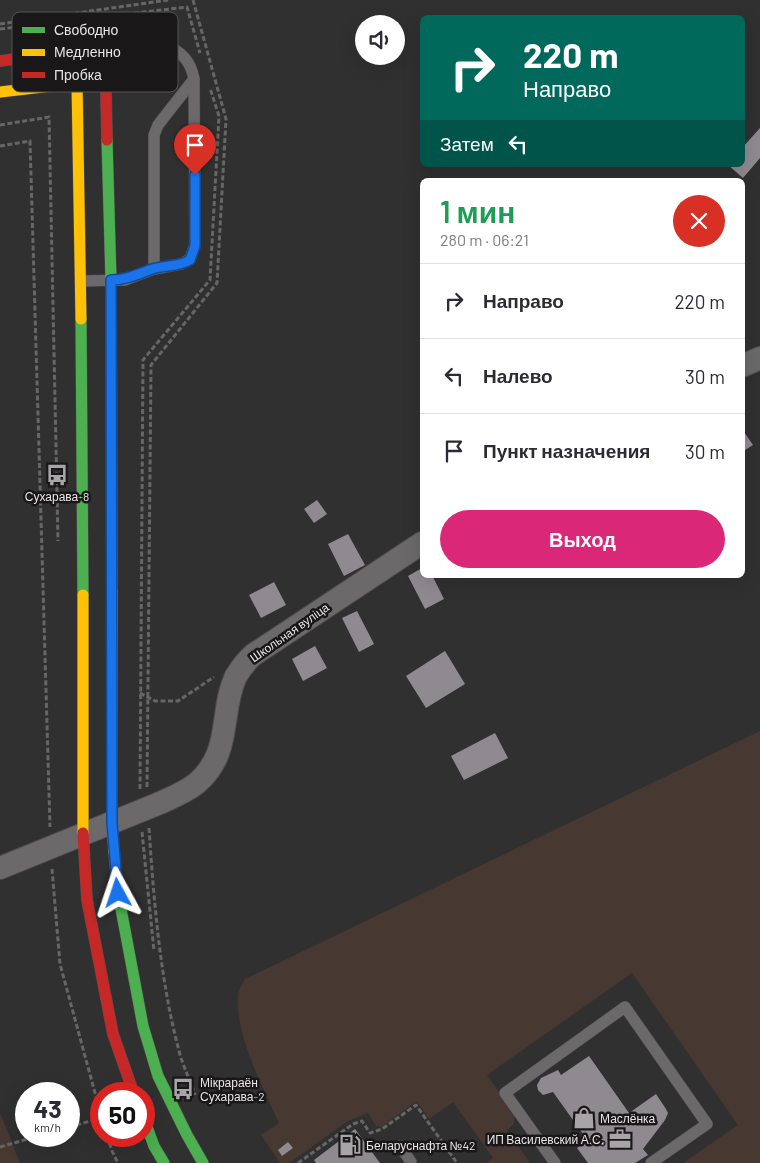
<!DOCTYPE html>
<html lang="ru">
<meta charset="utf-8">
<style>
body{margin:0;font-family:Barlow,sans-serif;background:#f2f2f3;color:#2b2b33;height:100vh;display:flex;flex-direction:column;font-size:19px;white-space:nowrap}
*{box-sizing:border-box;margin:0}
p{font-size:16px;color:#7c7c81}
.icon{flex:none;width:28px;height:28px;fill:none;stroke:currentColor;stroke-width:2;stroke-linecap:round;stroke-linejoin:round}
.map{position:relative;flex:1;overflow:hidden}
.sheet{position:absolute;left:420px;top:178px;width:325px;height:400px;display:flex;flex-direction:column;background:#fff;border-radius:8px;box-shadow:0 5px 20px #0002}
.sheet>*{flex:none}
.guide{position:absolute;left:420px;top:15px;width:325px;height:152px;border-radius:8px;box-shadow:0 5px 20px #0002;background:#00695c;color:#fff;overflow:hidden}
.tools{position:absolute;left:355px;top:15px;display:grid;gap:10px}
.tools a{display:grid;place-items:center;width:50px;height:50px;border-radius:50%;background:#fff;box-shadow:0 5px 20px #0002;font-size:25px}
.speed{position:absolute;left:15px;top:1082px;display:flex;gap:10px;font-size:25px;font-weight:700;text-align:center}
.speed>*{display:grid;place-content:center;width:65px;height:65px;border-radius:50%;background:#fff;box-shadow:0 5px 20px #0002;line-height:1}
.speed small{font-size:12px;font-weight:400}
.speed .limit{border:8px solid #d22;background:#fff;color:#111}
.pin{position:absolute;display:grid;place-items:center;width:42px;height:42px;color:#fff;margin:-51px -21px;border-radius:50% 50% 50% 0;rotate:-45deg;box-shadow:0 0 5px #0007}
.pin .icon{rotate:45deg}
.me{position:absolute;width:55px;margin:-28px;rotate:355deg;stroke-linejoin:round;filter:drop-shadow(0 0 4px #0008)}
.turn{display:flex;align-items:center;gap:18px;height:105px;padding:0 20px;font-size:22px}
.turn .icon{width:65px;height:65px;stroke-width:2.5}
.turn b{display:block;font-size:35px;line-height:42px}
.then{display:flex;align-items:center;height:48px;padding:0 20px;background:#0003;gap:10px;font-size:19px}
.round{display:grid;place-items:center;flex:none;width:52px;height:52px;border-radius:26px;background:#f2f2f3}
.headline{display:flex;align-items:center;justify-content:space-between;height:85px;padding:0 20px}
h1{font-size:30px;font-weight:600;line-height:38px;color:#1e9e55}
.cta{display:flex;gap:10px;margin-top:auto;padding:10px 20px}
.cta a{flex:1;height:58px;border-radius:30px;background:#db2777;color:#fff;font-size:20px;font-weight:600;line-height:58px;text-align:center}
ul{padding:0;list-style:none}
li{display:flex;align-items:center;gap:15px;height:75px;padding:0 20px;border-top:1px solid #e1e1e2}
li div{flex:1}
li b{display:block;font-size:19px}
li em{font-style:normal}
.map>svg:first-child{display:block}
</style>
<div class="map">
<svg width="760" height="1163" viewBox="0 0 760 1163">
<rect width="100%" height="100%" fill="#313031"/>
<!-- green -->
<g fill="#473832">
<path d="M760 731V1163H683L738 1125 632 973 487 1075 514 1114V1124L507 1130 530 1163H486L493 1158 453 1102 429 1119 417 1101 381 1127 376 1126 368 1113 348 1121 289 1163H280L261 1135 279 1123C264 1089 235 1035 238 997 238 991 242 984 245 979Z"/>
<path d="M0 1113 20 1163H0Z"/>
</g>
<!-- building -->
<g fill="#8e8a90">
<path d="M760 128V158L743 178 728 165H742V148Z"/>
<path d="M742 429 753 445 742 452Z"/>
<path d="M317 500 327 514 314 523 304 509Z"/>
<path d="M348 534 365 565 344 576 328 544Z"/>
<path d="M422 568V575H432L444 599 425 609 408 576Z"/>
<path d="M274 582 286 605 261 618 249 595Z"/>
<path d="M357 611 374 644 359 652 342 618Z"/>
<path d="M315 646 327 668 303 681 292 659Z"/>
<path d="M445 651 465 684 426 708 406 676Z"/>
<path d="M495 733 508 758 464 780 451 756Z"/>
<path d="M589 1056 629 1113 656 1094 666 1109 668 1113 665 1120 643 1149 648 1155 635 1163H588L577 1148 588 1141 553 1092 543 1095 538 1090 537 1085 541 1078 558 1070 561 1075Z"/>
<path d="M355 1129 380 1163H316L314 1160Z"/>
<path d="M288 1142 293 1148 282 1156 278 1150Z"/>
</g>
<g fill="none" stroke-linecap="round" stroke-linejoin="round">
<!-- lane casing -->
<g stroke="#4f4d4f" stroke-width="12">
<g id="lane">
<path d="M154 269V135L158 125 194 79"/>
<path d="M81 281 125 280 154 269 181 264 190 259 195 245 194 79C186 34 140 44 105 46"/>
<path d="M400 1146 411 1162"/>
<path d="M555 1163 505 1093 625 1007 707 1124 651 1163"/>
</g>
</g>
<!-- street casing -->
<g stroke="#4f4d4f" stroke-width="24">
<g id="street">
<path d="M742 366 760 358"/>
<path d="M0 868 160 803C173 797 186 792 197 783 233 752 219 712 236 676 241 668 246 661 253 655L422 543"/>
</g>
</g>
<!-- fast casing -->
<g stroke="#4f4d4f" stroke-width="12">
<g id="fast">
<path d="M107 140 111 280 112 591"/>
<path d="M81 319 83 595"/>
<path d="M114 852 118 893 143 1026 158 1076 187 1135 203 1163"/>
<path d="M144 1119 154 1146 164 1163"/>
</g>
</g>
<!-- slow casing -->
<g stroke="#4f4d4f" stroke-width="12">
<g id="slow">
<path d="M0 92 77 83 81 319"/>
<path d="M112 591V823L114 852"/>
<path d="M83 595V833"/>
</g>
</g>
<!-- jam casing -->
<g stroke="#4f4d4f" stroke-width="12">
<g id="jam">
<path d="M0 61 105 46 107 140"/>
<path d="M83 833 87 900 113 1034 134 1094"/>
</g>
</g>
<!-- path -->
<g stroke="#676667" stroke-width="3" stroke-dasharray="5 2.5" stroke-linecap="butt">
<path d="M0 24 168 0"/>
<path d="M0 29 187 7 200 53"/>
<path d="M0 125 49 117 58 541"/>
<path d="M0 146 30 141 50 827"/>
<path d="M140 693 155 701H178L214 677"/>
<path d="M147 787 151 365 217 283 226 119 193 0"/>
<path d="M140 789 143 360 210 280 219 116 210 88"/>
<path d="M149 828C154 903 160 979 179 1051 183 1066 190 1080 195 1095"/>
<path d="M142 832 154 951"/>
<path d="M52 869 60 964 101 1115"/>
<path d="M69 1127 101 1118"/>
<path d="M107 1136 112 1151 118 1163"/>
<path d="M0 1147 38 1136"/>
<path d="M298 1163 353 1124 362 1121 370 1133 382 1129 416 1105 457 1163"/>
</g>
<!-- lane -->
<use href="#lane" stroke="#6b696a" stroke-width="11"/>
<!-- street -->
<use href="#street" stroke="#6b696a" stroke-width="22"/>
<!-- fast -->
<use href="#fast" stroke="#4caf50" stroke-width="11"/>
<!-- slow -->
<use href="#slow" stroke="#ffc107" stroke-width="11"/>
<!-- jam -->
<use href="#jam" stroke="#c62828" stroke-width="11"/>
</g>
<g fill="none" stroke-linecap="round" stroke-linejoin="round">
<!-- route casing -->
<g stroke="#114b97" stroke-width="12">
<path id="route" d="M118 893 112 823 111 280C126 280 138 274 152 269 165 265 179 267 190 260L195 246V175"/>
</g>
<!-- route -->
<use href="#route" stroke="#1a73e8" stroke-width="9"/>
</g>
<!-- icons -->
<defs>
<g id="bus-bare" transform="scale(1.725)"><path d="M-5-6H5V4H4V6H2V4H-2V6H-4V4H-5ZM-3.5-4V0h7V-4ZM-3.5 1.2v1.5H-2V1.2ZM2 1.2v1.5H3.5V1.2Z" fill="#a7a5a7" stroke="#191718" stroke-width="2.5" paint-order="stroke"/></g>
<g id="shop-bare" transform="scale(1.725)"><path d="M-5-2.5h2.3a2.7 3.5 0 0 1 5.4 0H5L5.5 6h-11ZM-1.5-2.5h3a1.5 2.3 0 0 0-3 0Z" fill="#a7a5a7" stroke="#191718" stroke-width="2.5" paint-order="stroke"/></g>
<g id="office-bare" transform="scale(1.725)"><path d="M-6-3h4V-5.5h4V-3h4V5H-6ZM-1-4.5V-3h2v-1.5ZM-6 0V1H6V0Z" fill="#a7a5a7" stroke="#191718" stroke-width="2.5" paint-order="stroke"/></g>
<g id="fuel-bare" transform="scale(1.725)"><path d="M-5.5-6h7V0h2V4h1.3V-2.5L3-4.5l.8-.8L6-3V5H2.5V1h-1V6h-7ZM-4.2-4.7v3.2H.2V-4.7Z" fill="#a7a5a7" stroke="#191718" stroke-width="2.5" paint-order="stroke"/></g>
</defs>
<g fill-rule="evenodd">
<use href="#bus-bare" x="57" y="475"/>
<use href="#bus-bare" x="183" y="1089"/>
<use href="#shop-bare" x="584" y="1118"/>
<use href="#office-bare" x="620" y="1139"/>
<use href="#fuel-bare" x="350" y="1145"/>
</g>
<g text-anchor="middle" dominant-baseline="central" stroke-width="5" stroke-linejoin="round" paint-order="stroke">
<!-- poi labels -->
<g font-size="12" fill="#e7e4e6" stroke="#191718" text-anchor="start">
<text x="57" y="496" text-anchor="middle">Сухарава-8</text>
<text x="200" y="1082">Мікрараён<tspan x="200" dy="14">Сухарава-2</tspan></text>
<text x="600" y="1118">Маслёнка</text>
<text x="604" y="1139" text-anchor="end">ИП Василевский А.С.</text>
<text x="366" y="1145">Беларуснафта №42</text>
</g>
<!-- street labels -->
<g font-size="12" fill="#e7e4e6" stroke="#191718">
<text transform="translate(289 632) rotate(-35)">Школьная вуліца</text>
</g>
</g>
<!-- legend -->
<rect x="12" y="12" width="166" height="80" rx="8" fill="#191718" stroke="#575456" stroke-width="1"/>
<rect x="22" y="27" width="23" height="6" fill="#4caf50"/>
<rect x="22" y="49" width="23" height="7" fill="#ffc107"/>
<rect x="22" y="72" width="23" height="6" fill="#c62828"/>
<g font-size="14" fill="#e7e4e6">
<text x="54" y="35">Свободно</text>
<text x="54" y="57">Медленно</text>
<text x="54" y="80">Пробка</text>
</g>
</svg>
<div class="tools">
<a><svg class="icon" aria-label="sound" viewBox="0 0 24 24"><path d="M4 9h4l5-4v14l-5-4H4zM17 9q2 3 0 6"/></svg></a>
</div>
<div class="speed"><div>43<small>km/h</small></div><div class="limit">50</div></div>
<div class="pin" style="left:195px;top:175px;background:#d93025"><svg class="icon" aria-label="arrive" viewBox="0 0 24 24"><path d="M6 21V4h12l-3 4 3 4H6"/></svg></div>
<svg class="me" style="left:118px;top:893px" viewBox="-20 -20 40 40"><path d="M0-17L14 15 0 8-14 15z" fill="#1a73e8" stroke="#fff" stroke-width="4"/></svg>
<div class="guide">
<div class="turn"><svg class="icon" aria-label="right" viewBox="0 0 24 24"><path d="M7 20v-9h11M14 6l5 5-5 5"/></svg><div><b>220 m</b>Направо</div></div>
<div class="then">Затем<svg class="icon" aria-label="left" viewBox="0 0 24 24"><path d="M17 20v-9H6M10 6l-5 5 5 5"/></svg></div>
</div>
<section class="sheet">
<div class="headline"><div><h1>1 мин</h1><p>280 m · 06:21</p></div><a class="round" style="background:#d93025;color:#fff"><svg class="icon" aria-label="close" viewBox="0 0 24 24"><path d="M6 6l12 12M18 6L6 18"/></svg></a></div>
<ul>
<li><svg class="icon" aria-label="right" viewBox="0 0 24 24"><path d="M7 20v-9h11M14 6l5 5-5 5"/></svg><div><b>Направо</b></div><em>220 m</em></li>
<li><svg class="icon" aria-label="left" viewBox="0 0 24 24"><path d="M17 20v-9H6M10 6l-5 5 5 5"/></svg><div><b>Налево</b></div><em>30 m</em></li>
<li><svg class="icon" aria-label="arrive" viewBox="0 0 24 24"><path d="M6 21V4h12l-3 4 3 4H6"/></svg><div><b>Пункт назначения</b></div><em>30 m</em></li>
</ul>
<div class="cta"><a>Выход</a></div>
</section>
</div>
